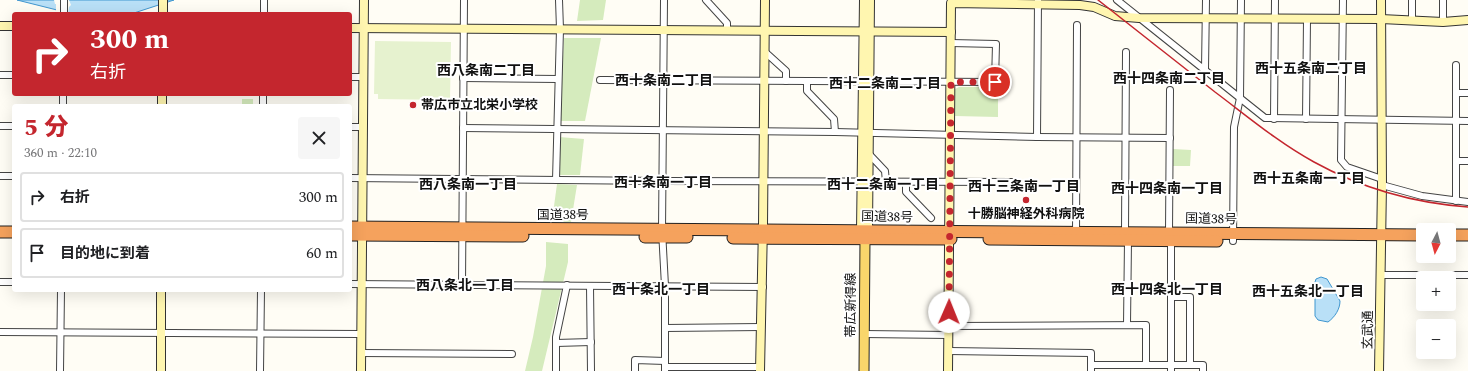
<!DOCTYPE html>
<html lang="ja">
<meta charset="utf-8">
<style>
body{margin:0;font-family:Spectral,"Noto Sans JP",serif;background:#f6f6f6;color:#202124;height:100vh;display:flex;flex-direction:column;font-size:15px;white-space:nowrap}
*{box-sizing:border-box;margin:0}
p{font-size:13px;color:#757577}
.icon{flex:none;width:22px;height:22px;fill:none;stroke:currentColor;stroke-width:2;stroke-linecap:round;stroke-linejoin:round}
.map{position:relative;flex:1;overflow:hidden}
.side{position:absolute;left:12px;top:104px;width:340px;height:188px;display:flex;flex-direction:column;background:#fff;border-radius:4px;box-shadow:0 4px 16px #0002}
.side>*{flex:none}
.top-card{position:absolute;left:12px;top:12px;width:340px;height:84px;border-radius:4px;box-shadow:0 4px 16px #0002;background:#c4262e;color:#fff;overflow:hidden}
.needle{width:26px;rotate:186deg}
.fabs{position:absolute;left:1416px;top:223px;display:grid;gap:8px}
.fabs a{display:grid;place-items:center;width:40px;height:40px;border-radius:4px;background:#fff;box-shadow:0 4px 16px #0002;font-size:20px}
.pin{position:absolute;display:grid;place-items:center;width:34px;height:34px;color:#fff;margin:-17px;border:2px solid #fff;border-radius:50%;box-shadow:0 1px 4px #0007}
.me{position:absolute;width:44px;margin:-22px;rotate:1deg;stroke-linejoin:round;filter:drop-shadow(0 0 3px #0008)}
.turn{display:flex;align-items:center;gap:14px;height:84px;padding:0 12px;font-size:18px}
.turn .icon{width:52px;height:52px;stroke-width:2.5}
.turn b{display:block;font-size:28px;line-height:34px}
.round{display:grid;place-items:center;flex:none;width:42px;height:42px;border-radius:4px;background:#f6f6f6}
.overview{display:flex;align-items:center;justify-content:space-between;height:68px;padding:0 12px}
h1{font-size:24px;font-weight:800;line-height:30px;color:#c4262e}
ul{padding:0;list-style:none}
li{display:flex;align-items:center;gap:12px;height:50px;margin:0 8px 6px;padding:0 4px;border:2px solid #e0e0e0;border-radius:4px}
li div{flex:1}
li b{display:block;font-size:15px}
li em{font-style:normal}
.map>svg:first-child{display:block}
</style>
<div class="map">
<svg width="1468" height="371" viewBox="0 0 1468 371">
<rect width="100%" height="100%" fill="#fffdf5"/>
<!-- green -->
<g fill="#d5ebbd">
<path d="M580 0H606L603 20 577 21Z"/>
<path d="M564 38H601L585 121H560Z"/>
<path d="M959 87H998V117L955 116V89Z"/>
<rect x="242" y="99" width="11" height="7"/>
<path d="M559 137 584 139 580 175H558Z"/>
<path d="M1173 149 1191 150 1190 166H1173Z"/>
<path d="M557 184 577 185 571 222 552 221Z"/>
<path d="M546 242 568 244V262L542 371H525L533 337 546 266Z"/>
</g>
<!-- pitch -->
<path fill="#e6f2cf" d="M375 41 451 42 450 100 378 99V94H374Z"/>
<!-- water -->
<g fill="#b9e0f7" stroke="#3f96cf">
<path d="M17 0H174L134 13 117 14H73Z"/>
<path d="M1321 277 1327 279 1340 301C1340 309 1335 317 1328 322L1318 320 1315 316V282L1316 279Z"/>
</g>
<!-- pier -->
<path fill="#fffdf5" d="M54 0H69L71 5 69 7 68 14 56 12V4H55Z"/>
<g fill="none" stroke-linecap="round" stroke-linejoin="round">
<!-- street casing -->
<g stroke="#444" stroke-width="8">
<g id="street">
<path d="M64 0V14"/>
<path d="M264 0V14"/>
<path d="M664 0 662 230 665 286V371"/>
<path d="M706 0 727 23V31"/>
<path d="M1117 0 1265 118 1468 121"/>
<path d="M1343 0 1341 160 1347 167 1382 179"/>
<path d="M1412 21V0"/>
<path d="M1443 22V0"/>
<path d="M765 52 786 71V81"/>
<path d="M1126 52 1125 232 1128 241 1127 325"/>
<path d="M1456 65V201"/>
<path d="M1205 69 1206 0"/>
<path d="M0 75H14"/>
<path d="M350 77H363"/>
<path d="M463 78 558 79"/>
<path d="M600 80 995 82 996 44 951 43"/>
<path d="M807 81V91L834 119 835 132"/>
<path d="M1170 90 1169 232 1171 240V371"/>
<path d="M1456 93H1468"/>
<path d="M63 106V94"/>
<path d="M263 106V94"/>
<path d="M1274 119 1275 0"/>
<path d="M1306 119 1307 19"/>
<path d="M0 126H14"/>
<path d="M350 127H363"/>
<path d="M463 128 835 132 1037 137 1170 138"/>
<path d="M1037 137 1038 0"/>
<path d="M868 153 885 171 886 182"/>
<path d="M1456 161H1468"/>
<path d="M0 176H14"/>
<path d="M350 178 663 181 1014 182"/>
<path d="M556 180 560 29 559 0"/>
<path d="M906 182V192L931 218"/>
<path d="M1382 185 1422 196 1468 202"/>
<path d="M1076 234 1077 25"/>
<path d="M1233 241 1234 127 1240 98 1241 0"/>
<path d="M1381 275H1468"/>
<path d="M0 282H14"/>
<path d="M350 284 763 287"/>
<path d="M462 285 464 0"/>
<path d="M590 286 591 371"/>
<path d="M1171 297H1190V365"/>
<path d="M949 326 1146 325V365"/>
<path d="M665 328 761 327"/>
<path d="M0 332 361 334"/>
<path d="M864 334 949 335"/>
<path d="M556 343 591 342"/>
<path d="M949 351 1091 353V371"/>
<path d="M361 353 512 354"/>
<path d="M1091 365H1203V371"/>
<path d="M665 367H761"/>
<path d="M60 371 61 290"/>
<path d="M260 371 261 290"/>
<path d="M556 371V337L567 285"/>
<path d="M635 371V360L665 361"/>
</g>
</g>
<!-- secondary casing -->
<g stroke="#333" stroke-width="10">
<g id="secondary">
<path d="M163 14V0"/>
<path d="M0 26H14"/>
<path d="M350 28 951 32"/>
<path d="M162 106V94"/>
<path d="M863 235 861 230 864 0"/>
<path d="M867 235 868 230 870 0"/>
<path d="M161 371V290"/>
<path d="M361 371 364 0"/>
<path d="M760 371 763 225 765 0"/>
<path d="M948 371 951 3 1080 5 1094 7 1115 16 1139 18 1381 19 1443 22 1468 20"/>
<path d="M1379 371 1382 185 1381 0"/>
</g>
</g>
<!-- primary casing -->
<g stroke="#222" stroke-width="11">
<path id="primary" d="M864 371 865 239"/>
</g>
<!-- highway casing -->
<g stroke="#222" stroke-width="13">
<g id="highway">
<path d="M350 227 1423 235"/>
<path d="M0 232H14"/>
<path d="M350 235 523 236"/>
<path d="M1449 235H1468"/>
<path d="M645 237H687"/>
<path d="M733 238 951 239"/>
<path d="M989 239 1217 241"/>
</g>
</g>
<!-- street -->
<use href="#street" stroke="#fff" stroke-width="6"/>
<!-- secondary -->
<use href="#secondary" stroke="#fff6b0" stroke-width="8"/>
<!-- primary -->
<use href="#primary" stroke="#f9d66b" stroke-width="9"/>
<!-- highway -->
<use href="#highway" stroke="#f5a25d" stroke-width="11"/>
<!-- rail -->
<path stroke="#c4262e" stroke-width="1.5" d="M1098 0C1137 31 1176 61 1215 92 1247 116 1279 143 1314 162 1361 188 1415 203 1468 207"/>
</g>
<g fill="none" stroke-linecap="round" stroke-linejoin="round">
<!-- route -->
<path stroke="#c4262e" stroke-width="7" stroke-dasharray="0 12.6" d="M949 312 951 82H995"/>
</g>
<!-- markers -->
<g fill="#c4262e" stroke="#fff" stroke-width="1.5">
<circle cx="413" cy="105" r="4"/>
<circle cx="1026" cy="200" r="4"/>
</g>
<g text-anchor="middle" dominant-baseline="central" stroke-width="4" stroke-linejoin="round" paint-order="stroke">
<!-- poi labels -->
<g font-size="13" font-weight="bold" fill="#111" stroke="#fff" text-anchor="start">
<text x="421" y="105">帯広市立北栄小学校</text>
<text x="1026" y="214" text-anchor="middle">十勝脳神経外科病院</text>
</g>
<!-- street labels -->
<g font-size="13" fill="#111" stroke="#fff">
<text x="563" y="215">国道38号</text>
<text transform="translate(887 217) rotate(1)">国道38号</text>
<text transform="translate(1211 219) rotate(1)">国道38号</text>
<text transform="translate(851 305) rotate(-90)">帯広新得線</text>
<text transform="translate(1368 330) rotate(-89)">玄武通</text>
</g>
<!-- neighbourhood labels -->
<g font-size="14" font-weight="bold" fill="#111" stroke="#fff">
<text x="1311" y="68">西十五条南二丁目</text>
<text x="486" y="70">西八条南二丁目</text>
<text x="1169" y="78">西十四条南二丁目</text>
<text x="664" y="80">西十条南二丁目</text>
<text x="885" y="83">西十二条南二丁目</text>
<text x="1309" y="178">西十五条南一丁目</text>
<text x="663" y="182">西十条南一丁目</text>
<text x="468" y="184">西八条南一丁目</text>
<text x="883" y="184">西十二条南一丁目</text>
<text x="1024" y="186">西十三条南一丁目</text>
<text x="1167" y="188">西十四条南一丁目</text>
<text x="465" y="285">西八条北一丁目</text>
<text x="661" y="289">西十条北一丁目</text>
<text x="1167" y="289">西十四条北一丁目</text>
<text x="1308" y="291">西十五条北一丁目</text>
</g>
</g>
</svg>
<div class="fabs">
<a><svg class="needle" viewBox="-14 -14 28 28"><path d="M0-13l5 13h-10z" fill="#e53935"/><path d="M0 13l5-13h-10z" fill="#757577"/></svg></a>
<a>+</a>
<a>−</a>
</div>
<div class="pin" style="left:995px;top:82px;background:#d93025"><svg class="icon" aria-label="arrive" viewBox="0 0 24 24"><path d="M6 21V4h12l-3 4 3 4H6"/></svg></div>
<svg class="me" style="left:949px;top:312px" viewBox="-20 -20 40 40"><circle r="19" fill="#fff"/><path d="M0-13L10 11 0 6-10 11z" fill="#c4262e"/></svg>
<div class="top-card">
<div class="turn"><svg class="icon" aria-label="right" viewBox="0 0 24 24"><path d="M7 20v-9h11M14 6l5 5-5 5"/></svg><div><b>300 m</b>右折</div></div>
</div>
<section class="side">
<div class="overview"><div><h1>5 分</h1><p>360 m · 22:10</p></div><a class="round"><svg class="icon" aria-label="close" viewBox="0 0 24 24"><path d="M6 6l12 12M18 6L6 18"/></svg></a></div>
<ul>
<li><svg class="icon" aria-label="right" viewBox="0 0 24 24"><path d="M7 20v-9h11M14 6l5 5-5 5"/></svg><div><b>右折</b></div><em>300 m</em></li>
<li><svg class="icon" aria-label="arrive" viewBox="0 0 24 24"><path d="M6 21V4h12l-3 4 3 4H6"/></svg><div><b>目的地に到着</b></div><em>60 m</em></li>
</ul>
</section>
</div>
